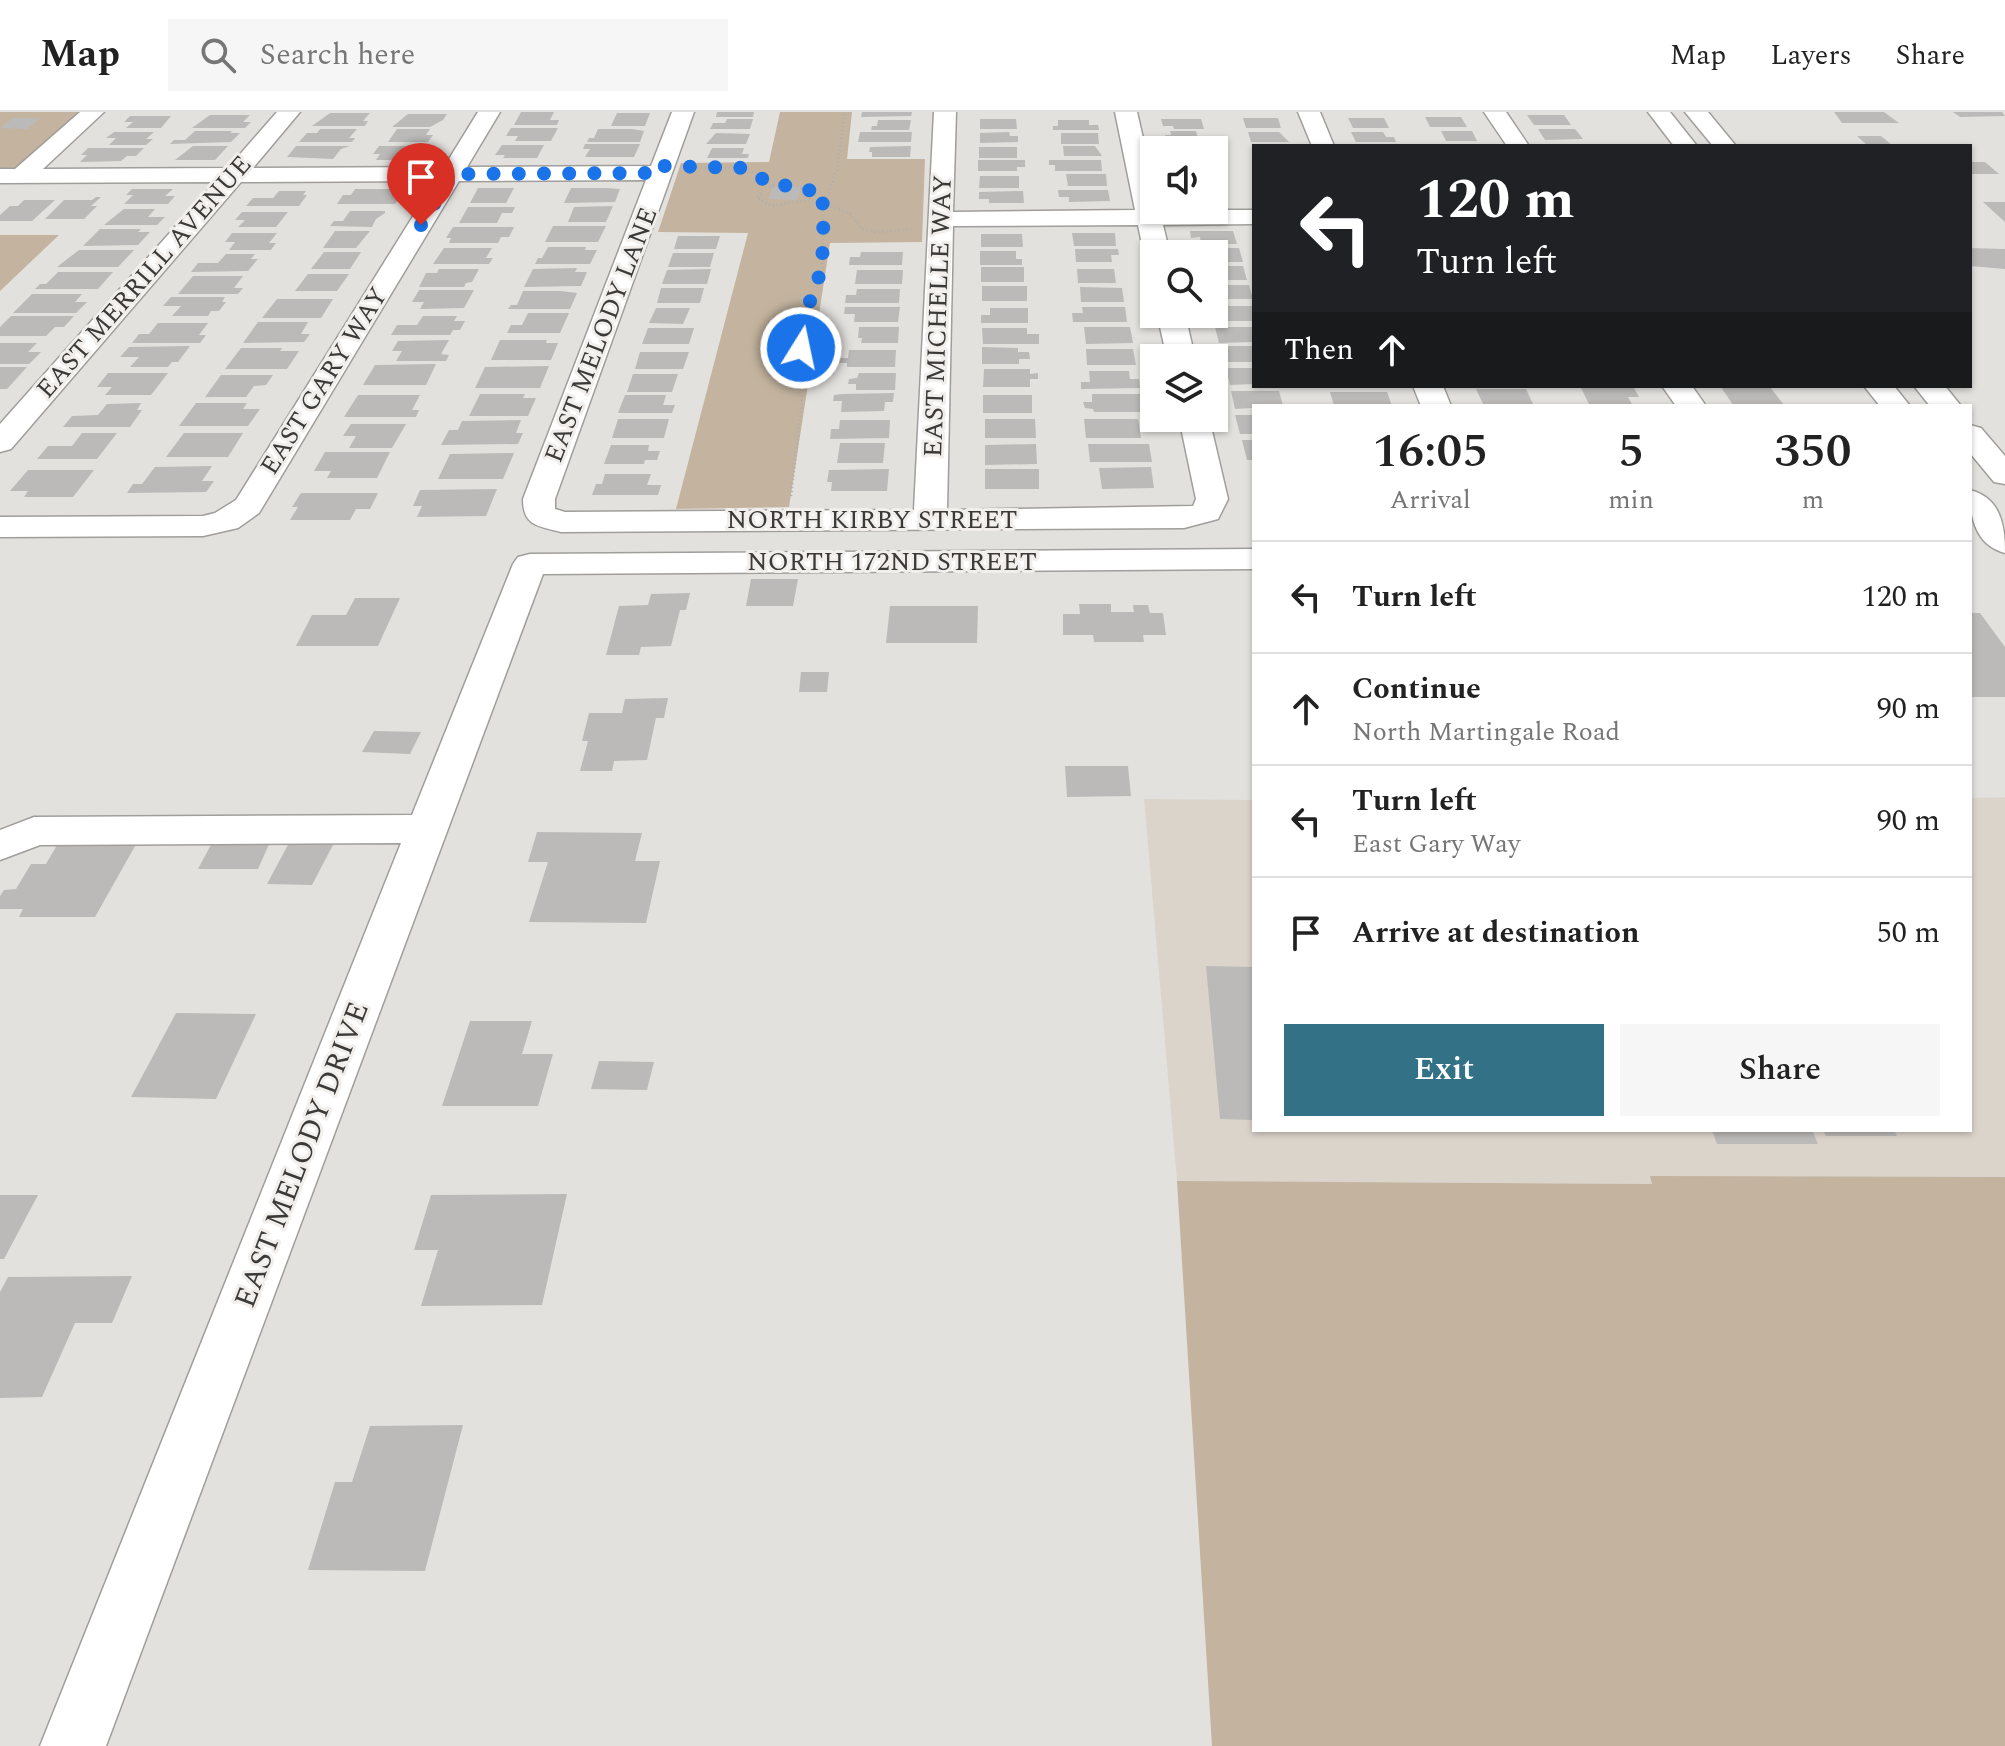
<!DOCTYPE html>
<style>
body{margin:0;font-family:Spectral,serif;background:#f6f6f6;color:#222;height:100vh;display:flex;flex-direction:column;font-size:30px;white-space:nowrap}
*{box-sizing:border-box;margin:0}
p{font-size:26px;color:#767676}
.icon{flex:none;width:44px;height:44px;fill:none;stroke:currentColor;stroke-width:2;stroke-linecap:round;stroke-linejoin:round}
.map{position:relative;flex:1;overflow:hidden}
.details{position:absolute;left:1252px;top:292px;width:720px;height:728px;display:flex;flex-direction:column;background:#fff;border-radius:0px;box-shadow:0 2px 6px #0004}
.details>*{flex:none}
.top-card{position:absolute;left:1252px;top:32px;width:720px;height:244px;border-radius:0px;box-shadow:0 2px 6px #0004;background:#202124;color:#fff;overflow:hidden}
.tools{position:absolute;left:1140px;top:24px;display:grid;gap:16px}
.tools a{display:grid;place-items:center;width:88px;height:88px;border-radius:0px;background:#fff;box-shadow:0 2px 6px #0004;font-size:40px}
.pin{position:absolute;display:grid;place-items:center;width:68px;height:68px;color:#fff;margin:-82px -34px;border-radius:50% 50% 50% 0;rotate:-45deg;box-shadow:0 0 8px #0007}
.pin .icon{rotate:45deg}
.me{position:absolute;width:88px;margin:-44px;rotate:10deg;stroke-linejoin:round;filter:drop-shadow(0 0 6px #0008)}
.turn{display:flex;align-items:center;gap:28px;height:168px;padding:0 32px;font-size:36px}
.turn .icon{width:104px;height:104px;stroke-width:2.5}
.turn b{display:block;font-size:56px;line-height:68px}
.then{display:flex;align-items:center;height:76px;padding:0 32px;background:#0003;gap:16px;font-size:30px}
.eta{display:flex;justify-content:space-evenly;align-items:center;height:136px;text-align:center}
.eta b{font-size:48px;font-weight:600;line-height:56px}
.button{display:flex;gap:16px;margin-top:auto;padding:16px 32px}
.button a{flex:1;height:92px;border-radius:0px;background:#337186;color:#fff;font-size:32px;font-weight:600;line-height:92px;text-align:center}
.button a+a{background:#f6f6f6;color:#222}
ul{padding:0;list-style:none}
li{display:flex;align-items:center;gap:24px;height:112px;padding:0 32px;border-top:2px solid #e0e0e0}
li div{flex:1}
li b{display:block;font-size:30px}
li em{font-style:normal}
header{display:flex;align-items:center;gap:48px;box-sizing:border-box;height:112px;padding:0 40px;background:#fff;border-bottom:2px solid #e0e0e0}
header strong{font-size:38px}
nav{display:flex;gap:44px;margin-inline-start:auto;font-size:28px}
.search{width:560px;height:72px;background:#f6f6f6;display:flex;align-items:center;gap:20px;box-sizing:border-box;padding:0 28px;border-radius:0px;color:#767676;font-size:30px}
.map>svg:first-child{display:block}
</style>
<header>
<strong>Map</strong>
<div class="search"><svg class="icon" aria-label="search" viewBox="0 0 24 24"><circle cx="10" cy="10" r="6"/><path d="M15 15l6 6"/></svg>Search here</div>
<nav><a>Map</a><a>Layers</a><a>Share</a></nav>
</header>
<div class="map">
<svg width="2005" height="1634" viewBox="0 0 2005 1634">
<rect width="100%" height="100%" fill="#e3e1de"/>
<!-- built -->
<path fill="#dbd4cb" d="M2005 685V1065L1651 1064 1652 1072 1177 1069 1144 687 1254 688V1018H1970V686Z"/>
<!-- green -->
<g fill="#c4b49f">
<path d="M0 0H84L19 56 0 58Z"/>
<path d="M780 0H852L847 47H925L922 130 830 131 789 395 676 397 748 121 658 120 681 51 769 50Z"/>
<path d="M0 123H59L0 179Z"/>
<path d="M1650 1064 2005 1065V1634H1212L1177 1069 1652 1072Z"/>
</g>
<!-- building -->
<g fill="#bcbab8">
<path d="M521 0H554L550 8H559L557 13H514Z"/>
<path d="M717 0H754L753 5H716Z"/>
<path d="M862 0H912L911 4 861 5Z"/>
<path d="M1834 0H1884L1899 11H1842Z"/>
<path d="M1953 0H2002L2005 4 1960 5Z"/>
<path d="M330 1H370L363 9H368L365 14H312Z"/>
<path d="M617 1H650L645 14H611Z"/>
<path d="M408 2H447L443 8 430 15H392Z"/>
<path d="M210 3H250L243 10H251L245 16H192Z"/>
<path d="M1527 3H1564L1571 13H1534Z"/>
<path d="M130 4H171L161 16H126L133 10H124Z"/>
<path d="M1425 5H1461L1467 15H1430Z"/>
<path d="M13 6H41L27 17 0 16Z"/>
<path d="M1243 6H1278L1281 16H1246Z"/>
<path d="M1348 6H1384L1389 16H1353Z"/>
<path d="M727 7H753L750 17H710L713 11H725Z"/>
<path d="M980 7H1016L1017 17H980Z"/>
<path d="M1161 7H1201L1204 17H1174L1173 14H1163Z"/>
<path d="M878 8H911L909 18H871L872 14H877Z"/>
<path d="M1058 8H1089V13H1098L1099 18H1053V14H1058Z"/>
<path d="M511 16H558L551 29H515L518 24H506Z"/>
<path d="M320 17H357L349 26H355L352 30H299L307 21H317Z"/>
<path d="M397 17H430L426 23H433L428 30H388Z"/>
<path d="M598 17H632L644 19 640 30H587L589 26H594Z"/>
<path d="M1538 17H1575L1583 27 1545 28Z"/>
<path d="M195 19H232L230 21H240L231 30 170 32 174 28H185Z"/>
<path d="M1170 19H1196L1199 30H1167L1165 23H1171Z"/>
<path d="M1441 19H1472L1477 29H1446Z"/>
<path d="M114 20H154L146 27H153L146 33H109L116 26H106Z"/>
<path d="M860 20H912L911 30H858Z"/>
<path d="M1009 20 1010 24H1018V30L980 31V21Z"/>
<path d="M1248 20H1279L1289 30H1251Z"/>
<path d="M1351 20H1383L1386 25H1394L1396 30H1356Z"/>
<path d="M716 21 750 22 746 32H706Z"/>
<path d="M1061 21H1098L1099 32H1061Z"/>
<path d="M1857 24H1881L1893 34H1868Z"/>
<path d="M585 32H640L634 45H585L590 37H583Z"/>
<path d="M502 33H544L537 46H503L505 43H495Z"/>
<rect x="1168" y="33" width="47" height="5"/>
<path d="M193 34H228L215 48H175Z"/>
<path d="M296 34H350L341 37 333 47 287 45Z"/>
<path d="M379 34H434L420 48H376L380 42H373Z"/>
<path d="M911 34 910 45H872V40H869L870 35Z"/>
<path d="M1063 34H1095L1102 44H1064Z"/>
<rect x="979" y="35" width="38" height="11"/>
<path d="M88 36H144L136 44H127L121 49 80 50 87 43H81Z"/>
<path d="M712 36H744L742 42H749L748 46H707Z"/>
<path d="M978 48H1025V55H1017V59H978Z"/>
<path d="M1049 48H1101L1102 59H1055V53H1049Z"/>
<path d="M1970 50H1985L1999 62H1970Z"/>
<path d="M1066 62H1106L1107 74H1068Z"/>
<path d="M980 64H1019V76H979Z"/>
<path d="M773 74H802L797 88 768 87Z"/>
<path d="M478 76H514L506 91H470Z"/>
<path d="M571 76H606L620 77 615 90 564 91Z"/>
<path d="M132 77H173L165 84H175L168 92H124L133 83H126Z"/>
<path d="M355 77H401L396 84H401L395 92H337L343 83H351Z"/>
<path d="M1058 78H1108L1110 89 1069 90V85H1059Z"/>
<path d="M279 79H306L303 83H307L299 94H246L253 86H273Z"/>
<path d="M1023 79 1024 91H989V87H979V80Z"/>
<path d="M96 85H101L91 94H97L84 107H45L64 88H92Z"/>
<path d="M24 88H55L32 109H0V103L10 94H18Z"/>
<path d="M1983 90H2005V110Z"/>
<path d="M613 94 606 110H568L574 95Z"/>
<path d="M468 95H515L512 101H502L497 111H459Z"/>
<path d="M124 97H155L148 105H165L157 113H104Z"/>
<path d="M350 99H385V101L376 107 372 115 330 114 334 109H343Z"/>
<path d="M242 100H288L276 115H238L245 108H235Z"/>
<path d="M553 114H606L598 130H545Z"/>
<path d="M453 115H514L509 125H501L498 131H449L451 126H446Z"/>
<path d="M100 117H141L138 120H150L138 133 83 134Z"/>
<path d="M335 119H370L356 136H323Z"/>
<path d="M1190 119H1233L1237 132H1201L1200 125 1191 126Z"/>
<path d="M232 121H277L269 131H276L271 138H229L235 130H225Z"/>
<path d="M1072 121H1115L1116 134H1074Z"/>
<path d="M981 122H1022L1023 135H981Z"/>
<path d="M678 124H720L716 137H674Z"/>
<path d="M548 135H586L585 138H597L590 152H535L538 146H542Z"/>
<path d="M444 136H492L486 146H493L489 152H433Z"/>
<path d="M1195 136H1239L1243 150H1214V142H1197Z"/>
<path d="M1970 136 2005 137V157L1970 154Z"/>
<path d="M1075 137H1118L1119 143H1111L1112 150H1076Z"/>
<path d="M79 138H134L118 155H57Z"/>
<path d="M980 139H1016V147H1022V153H980Z"/>
<path d="M324 140H361L350 157H311Z"/>
<path d="M861 140H903L902 153H849L850 145H860Z"/>
<path d="M673 141H714L710 155H668Z"/>
<path d="M226 142H255L251 147H258L248 159 191 160 198 151H218Z"/>
<path d="M1214 154H1243L1247 168H1214Z"/>
<rect x="981" y="155" width="43" height="15"/>
<path d="M577 156 575 160H587L581 174 524 175 533 157Z"/>
<path d="M439 157H479L472 170 466 171 464 175H419L426 161H437Z"/>
<path d="M711 157 707 172H662L667 158Z"/>
<path d="M1077 157H1114L1116 171H1078Z"/>
<path d="M857 158H903L902 172H855Z"/>
<path d="M58 160H113L98 177H35L40 172H46Z"/>
<path d="M308 162H349L337 179H295Z"/>
<path d="M193 164H243L234 176H243L238 182H178Z"/>
<path d="M1214 173H1249L1253 187H1214Z"/>
<rect x="982" y="174" width="45" height="15"/>
<path d="M1080 175 1122 176 1124 190H1081Z"/>
<path d="M661 176H704L700 191H657Z"/>
<path d="M857 177H900L899 191H845L846 183H856Z"/>
<path d="M419 178H474L464 196 420 197 424 190H412Z"/>
<path d="M523 179H561L577 181 570 197H508L511 193H517Z"/>
<path d="M32 182H82L75 190H87L76 201H13Z"/>
<path d="M171 185H225L222 190H226L219 199H211L208 204H172L181 194H163Z"/>
<path d="M277 187H333L321 206H262Z"/>
<path d="M1214 194H1254V209H1217Z"/>
<path d="M845 195H900L898 210H854L855 202H844Z"/>
<path d="M1082 195H1125L1127 210H1073L1072 201H1083Z"/>
<path d="M656 196H690L683 212 649 211Z"/>
<path d="M990 196H1028V211H981V203H990Z"/>
<path d="M528 201H569L560 221H507L511 213H522Z"/>
<path d="M11 204H74L64 215H55L46 224H0V215Z"/>
<path d="M423 204H457L454 209H465L460 218H453L450 223H391L397 213H417Z"/>
<path d="M258 210H308L301 222H310L304 230 243 231Z"/>
<path d="M158 211H208L199 223H206L200 231H132L139 222H149Z"/>
<path d="M859 215H899L898 231H861L862 226H858Z"/>
<path d="M1084 215H1130L1133 231 1086 232Z"/>
<path d="M1215 215H1254V230L1219 231Z"/>
<path d="M648 216H694L689 232H642Z"/>
<path d="M982 216H1027V222H1039V232H983Z"/>
<path d="M449 228 441 242 449 243 446 249H396L402 239H392L398 229Z"/>
<path d="M500 228H547L546 231H558L551 248H491Z"/>
<path d="M0 231H37L28 240H41L29 252H0Z"/>
<path d="M190 234 178 250H172L168 255H130L139 245H120L129 235Z"/>
<path d="M1218 234H1254V250H1222Z"/>
<path d="M982 235 1018 236V240H1029L1030 247H1019V252H982Z"/>
<path d="M241 236H282L280 239H299L287 257H225Z"/>
<path d="M1086 237H1133L1136 253H1087Z"/>
<path d="M849 238H896L895 255H847V251H839L840 246H848Z"/>
<path d="M640 240H689L683 257H635Z"/>
<path d="M436 252 426 273H363L375 253Z"/>
<path d="M549 254 540 276H475L485 255Z"/>
<path d="M0 255H27L7 277H0Z"/>
<path d="M1226 256H1254V272L1230 273Z"/>
<path d="M984 257H1030V262L1038 261V267H1030V275H983Z"/>
<path d="M1089 259H1129L1130 267H1139L1140 276 1081 277V270H1090Z"/>
<path d="M108 261H168L151 283H105L112 275H97Z"/>
<path d="M859 261H896L895 278H856V272H848L849 267 857 266Z"/>
<path d="M633 262H678L672 280H627Z"/>
<path d="M221 263H273L266 273 254 274 246 285H205Z"/>
<path d="M1721 275H1770L1784 293H1733Z"/>
<path d="M1581 276H1634L1639 285H1628L1633 294H1590Z"/>
<path d="M1476 277H1526L1534 294H1484Z"/>
<path d="M1231 279H1279L1283 294 1235 297Z"/>
<path d="M1330 280H1387L1392 294H1334Z"/>
<path d="M894 281 893 290H885L884 299 841 300 842 289H833L834 283 842 282Z"/>
<path d="M480 282H525L523 286H536L528 304H469Z"/>
<path d="M1092 282H1140L1143 300H1094L1093 297 1085 296 1083 290H1092Z"/>
<path d="M358 283H420L412 298H419L416 305H344Z"/>
<path d="M625 283H666L663 293H675L672 301H618Z"/>
<rect x="983" y="283" width="49" height="18"/>
<path d="M141 291 137 298H142L130 315H63L72 304 98 303 107 292Z"/>
<path d="M196 291H247L243 297H260L248 314H179Z"/>
<path d="M1235 303H1254V322H1240Z"/>
<path d="M618 307H669L664 326H612Z"/>
<path d="M985 307H1035L1036 326H985Z"/>
<path d="M1084 307H1138L1141 326H1086Z"/>
<path d="M521 308 516 321H523L518 332 441 333 449 318H458L462 309Z"/>
<path d="M840 308H890L889 326 830 327 831 317H839Z"/>
<path d="M351 312H406L392 336H349L356 324H343Z"/>
<path d="M82 321H117L97 347H37L48 334H72Z"/>
<path d="M184 321H243L228 345H166Z"/>
<path d="M1242 328H1254V348H1247Z"/>
<path d="M840 331H885L883 351H837Z"/>
<path d="M1036 332 1037 352 985 353V333Z"/>
<path d="M1088 332H1149L1152 350H1090Z"/>
<path d="M611 333H649L648 339H660L657 348H645L644 352H604Z"/>
<path d="M325 340H390L377 366H327L331 359H314Z"/>
<path d="M514 341 503 367H438L450 342Z"/>
<path d="M212 354 202 369H214L206 380 127 381 133 372H142L155 355Z"/>
<path d="M1151 355 1154 376 1102 377 1099 356Z"/>
<path d="M889 357 887 379H831L832 370H827L829 358Z"/>
<rect x="985" y="357" width="54" height="20"/>
<path d="M28 358H94L73 385H24L28 379H10Z"/>
<path d="M605 362H651L647 373H661L658 383H592L596 372H602Z"/>
<path d="M497 377 486 404 417 405 422 394H413L420 378Z"/>
<path d="M301 381H378L370 397H356L350 408H290L298 395H292Z"/>
<path d="M751 467H798L793 494H746Z"/>
<path d="M690 481 686 498H680L671 534 641 535 639 543H606L619 494 648 493 651 482Z"/>
<path d="M355 486H400L378 534H296L312 503H346Z"/>
<path d="M1079 492H1111V500H1134L1133 493H1148L1150 501H1163L1166 523H1143L1144 530H1094L1093 523H1063V502H1080Z"/>
<path d="M890 494H978L977 531H886Z"/>
<path d="M1970 501H1980L2005 535V585H1970Z"/>
<path d="M801 560H829L827 580H799Z"/>
<path d="M668 586 664 606H656L647 648 614 649 612 659H580L588 629H582L589 601H622L625 587Z"/>
<path d="M374 619 421 620 410 642 362 640Z"/>
<path d="M1065 654H1128L1131 684 1067 685Z"/>
<path d="M537 720 642 721 635 749H660L646 811 529 810 548 750H528Z"/>
<path d="M139 727 95 805H19L23 797H0V784L4 778 16 777 31 752H46L60 728Z"/>
<path d="M271 728 258 757H198L213 729Z"/>
<path d="M290 729 334 731 312 773 267 772Z"/>
<path d="M1206 854 1254 855V1008L1220 1007Z"/>
<path d="M176 901 256 902 216 987 131 985Z"/>
<path d="M470 909H532L522 942H553L538 994H442Z"/>
<path d="M599 949 654 950 647 978 591 977Z"/>
<path d="M1712 1018H1812L1818 1032H1717Z"/>
<path d="M1823 1018H1894L1897 1024H1826Z"/>
<path d="M567 1082 542 1193 421 1194 438 1138H414L431 1083Z"/>
<path d="M0 1083H38L4 1147H0Z"/>
<path d="M132 1164 112 1211H75L42 1285 0 1286V1180L8 1165Z"/>
<path d="M463 1313 425 1459 308 1458 335 1370H352L370 1314Z"/>
</g>
<g fill="none" stroke-linecap="round" stroke-linejoin="round">
<!-- minor casing -->
<g stroke="#a09e9b" stroke-width="3">
<g id="minor">
<path d="M80 0H104L43 57 228 56 277 0H300L253 56 444 55 478 0H500L467 55 651 54 672 0H694L555 387V397L565 400 914 398 934 0H956L953 100 1135 98 1115 0H1137L1154 74V98H1254V112L1163 113 1170 142H1154V149L1144 142 1138 113 953 114 947 398 1193 394 1196 387 1179 306H1209L1228 387 1218 407 1184 416 561 420C538 414 523 414 523 387L646 68 459 69 259 401 238 416 203 424 0 425V405L203 404 215 401 236 388 435 69 241 70 11 337 0 340V312L215 70 0 71V57H15Z"/>
<path d="M1298 0H1320L1334 34H1312Z"/>
<path d="M1484 0H1506L1529 34H1507Z"/>
<path d="M1157 202H1185L1195 246H1167Z"/>
<path d="M1413 274H1443L1451 294H1421Z"/>
<path d="M1662 274H1692L1706 294H1676Z"/>
<path d="M1254 437V457L543 462 106 1634H40L401 731 40 733 0 748V718L34 705 412 703 513 452 518 445 530 442Z"/>
</g>
</g>
<!-- major casing -->
<g stroke="#a09e9b" stroke-width="3">
<g id="major">
<path d="M1648 0H1670L1697 34H1674Z"/>
<path d="M1685 0H1708L1736 34H1713Z"/>
<path d="M1864 274H1894L1910 294H1880Z"/>
<path d="M1914 274H1945L1961 294H1930Z"/>
<path d="M1970 313 1981 316 2005 344V372L1994 370 1970 341Z"/>
<path d="M1970 378C2001 386 2005 414 2005 441 1975 433 1970 405 1970 378Z"/>
</g>
</g>
<!-- path -->
<g stroke="#b0aeac" stroke-width="3" stroke-dasharray="1 3" stroke-linecap="butt">
<path d="M689 55 746 56 773 74"/>
<path d="M810 87 813 80 790 72 765 76 757 86 772 94 806 88 821 90 850 102 862 117 875 120 912 117"/>
<path d="M791 384 802 290 798 266 801 236 808 195 822 156 824 92 837 58 845 0"/>
</g>
<!-- minor -->
<use href="#minor" fill="#fff" fill-rule="evenodd"/>
<!-- major -->
<use href="#major" fill="#fff" fill-rule="evenodd"/>
</g>
<g fill="none" stroke-linecap="round" stroke-linejoin="round">
<!-- route -->
<path stroke="#1a73e8" stroke-width="14" stroke-dasharray="0 25.2" d="M421 113 453 62 662 61 664 54 746 56 773 74 798 73 813 80 810 87 824 92 822 156 808 195 801 236"/>
</g>
<g text-anchor="middle" dominant-baseline="central" stroke-width="6" stroke-linejoin="round" paint-order="stroke">
<!-- far-street labels -->
<g font-size="26" fill="#3b3a39" stroke="#f1eeeb">
<text transform="translate(144 165) rotate(-49)">EAST MERRILL AVENUE</text>
<text transform="translate(938 204) rotate(-88)">EAST MICHELLE WAY</text>
<text transform="translate(601 223) rotate(-69)">EAST MELODY LANE</text>
<text transform="translate(324 269) rotate(-58)">EAST GARY WAY</text>
<text x="872" y="408">NORTH KIRBY STREET</text>
<text x="892" y="450">NORTH 172ND STREET</text>
</g>
<!-- street labels -->
<g font-size="30" fill="#3b3a39" stroke="#f1eeeb">
<text transform="translate(302 1043) rotate(-69)">EAST MELODY DRIVE</text>
</g>
</g>
</svg>
<div class="tools">
<a><svg class="icon" aria-label="sound" viewBox="0 0 24 24"><path d="M4 9h4l5-4v14l-5-4H4zM17 9q2 3 0 6"/></svg></a>
<a><svg class="icon" aria-label="search" viewBox="0 0 24 24"><circle cx="10" cy="10" r="6"/><path d="M15 15l6 6"/></svg></a>
<a><svg class="icon" aria-label="layers" viewBox="0 0 24 24"><path d="M12 4l9 5-9 5-9-5zM3 14l9 5 9-5"/></svg></a>
</div>
<div class="pin" style="left:421px;top:113px;background:#d93025"><svg class="icon" aria-label="arrive" viewBox="0 0 24 24"><path d="M6 21V4h12l-3 4 3 4H6"/></svg></div>
<svg class="me" style="left:801px;top:236px" viewBox="-20 -20 40 40"><circle r="17" fill="#1a73e8" stroke="#fff" stroke-width="3"/><path d="M0-11L8 9 0 5-8 9z" fill="#fff"/></svg>
<div class="top-card">
<div class="turn"><svg class="icon" aria-label="left" viewBox="0 0 24 24"><path d="M17 20v-9H6M10 6l-5 5 5 5"/></svg><div><b>120 m</b>Turn left</div></div>
<div class="then">Then<svg class="icon" aria-label="ahead" viewBox="0 0 24 24"><path d="M12 20V5M6 11l6-6 6 6"/></svg></div>
</div>
<section class="details">
<div class="eta">
<div><b>16:05</b><p>Arrival</p></div>
<div><b>5</b><p>min</p></div>
<div><b>350</b><p>m</p></div>
</div>
<ul>
<li><svg class="icon" aria-label="left" viewBox="0 0 24 24"><path d="M17 20v-9H6M10 6l-5 5 5 5"/></svg><div><b>Turn left</b></div><em>120 m</em></li>
<li><svg class="icon" aria-label="ahead" viewBox="0 0 24 24"><path d="M12 20V5M6 11l6-6 6 6"/></svg><div><b>Continue</b><p>North Martingale Road</p></div><em>90 m</em></li>
<li><svg class="icon" aria-label="left" viewBox="0 0 24 24"><path d="M17 20v-9H6M10 6l-5 5 5 5"/></svg><div><b>Turn left</b><p>East Gary Way</p></div><em>90 m</em></li>
<li><svg class="icon" aria-label="arrive" viewBox="0 0 24 24"><path d="M6 21V4h12l-3 4 3 4H6"/></svg><div><b>Arrive at destination</b></div><em>50 m</em></li>
</ul>
<div class="button"><a>Exit</a><a>Share</a></div>
</section>
</div>
